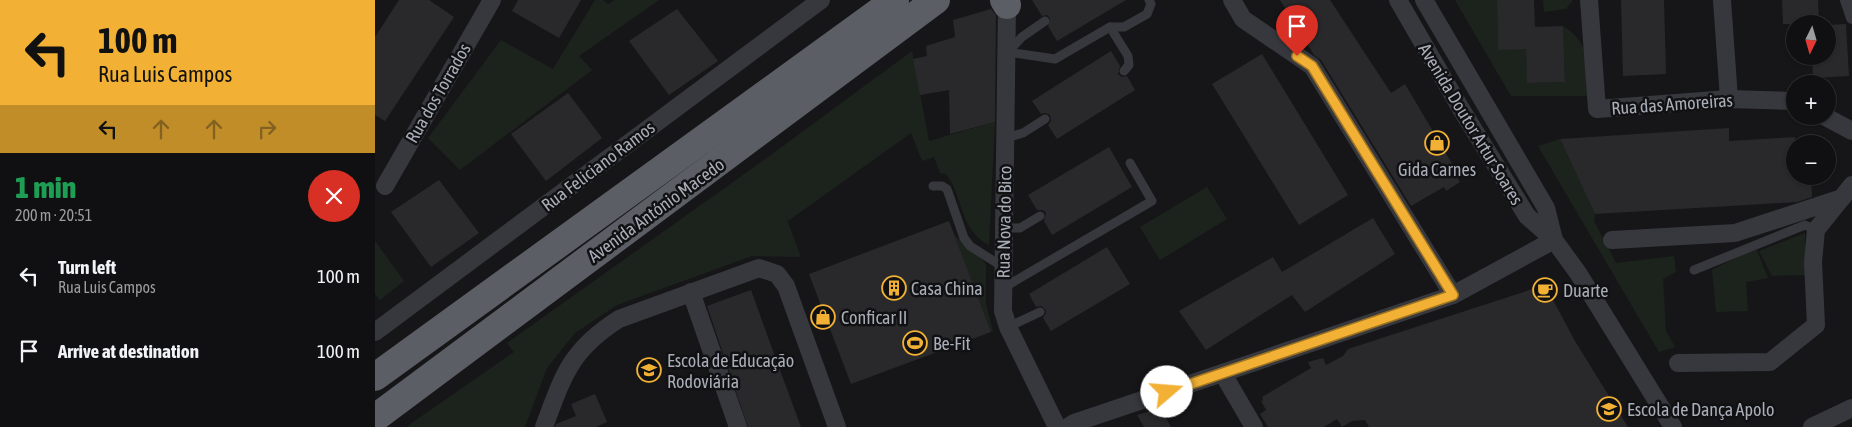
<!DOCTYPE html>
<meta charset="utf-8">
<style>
body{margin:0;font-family:"Asap Condensed",sans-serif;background:#1e1e20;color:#f1f3f6;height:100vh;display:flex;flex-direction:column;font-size:19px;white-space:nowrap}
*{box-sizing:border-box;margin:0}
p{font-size:16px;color:#9c9d9f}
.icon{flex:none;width:28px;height:28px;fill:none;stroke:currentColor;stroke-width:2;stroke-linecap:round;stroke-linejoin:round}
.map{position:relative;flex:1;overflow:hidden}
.drawer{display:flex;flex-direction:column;background:#101012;width:375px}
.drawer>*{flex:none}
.hud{background:#f2b134;color:#111;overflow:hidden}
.needle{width:32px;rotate:185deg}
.controls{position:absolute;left:1411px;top:15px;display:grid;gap:10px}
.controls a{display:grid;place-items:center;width:50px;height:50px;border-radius:50%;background:#101012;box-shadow:0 1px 4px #0004,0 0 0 1px #303032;font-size:25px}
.pin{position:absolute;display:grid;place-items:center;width:42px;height:42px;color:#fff;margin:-51px -21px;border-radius:50% 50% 50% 0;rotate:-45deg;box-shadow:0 0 5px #0007}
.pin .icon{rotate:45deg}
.me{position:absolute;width:55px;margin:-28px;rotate:72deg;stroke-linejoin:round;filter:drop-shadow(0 0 4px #0008)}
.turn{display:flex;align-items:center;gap:18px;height:105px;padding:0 15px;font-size:22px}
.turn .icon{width:65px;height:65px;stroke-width:2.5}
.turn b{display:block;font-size:35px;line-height:42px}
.lanes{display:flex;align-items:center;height:48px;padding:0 15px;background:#0003;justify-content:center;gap:25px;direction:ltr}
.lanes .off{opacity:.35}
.round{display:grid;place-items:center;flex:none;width:52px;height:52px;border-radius:26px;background:#1e1e20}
.headline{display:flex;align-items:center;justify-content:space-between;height:85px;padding:0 15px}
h1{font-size:30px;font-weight:800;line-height:38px;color:#1e9e55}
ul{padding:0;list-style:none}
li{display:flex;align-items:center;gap:15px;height:75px;padding:0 15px}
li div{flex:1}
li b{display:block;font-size:19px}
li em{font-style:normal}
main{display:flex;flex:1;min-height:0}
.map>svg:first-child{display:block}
</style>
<main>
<section class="drawer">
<div class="hud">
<div class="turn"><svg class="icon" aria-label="left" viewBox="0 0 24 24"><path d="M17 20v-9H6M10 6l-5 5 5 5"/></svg><div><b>100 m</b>Rua Luis Campos</div></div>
<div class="lanes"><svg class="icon" aria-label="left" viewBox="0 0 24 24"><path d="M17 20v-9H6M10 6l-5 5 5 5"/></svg><svg class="icon off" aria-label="ahead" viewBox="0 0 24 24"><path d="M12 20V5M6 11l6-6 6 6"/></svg><svg class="icon off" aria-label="ahead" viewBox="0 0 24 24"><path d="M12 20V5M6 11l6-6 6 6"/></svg><svg class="icon off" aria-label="right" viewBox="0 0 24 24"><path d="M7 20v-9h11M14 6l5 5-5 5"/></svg></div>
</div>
<div class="headline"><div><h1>1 min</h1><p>200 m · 20:51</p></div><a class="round" style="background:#d93025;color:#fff"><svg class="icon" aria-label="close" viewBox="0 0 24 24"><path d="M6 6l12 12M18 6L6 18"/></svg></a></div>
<ul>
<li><svg class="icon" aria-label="left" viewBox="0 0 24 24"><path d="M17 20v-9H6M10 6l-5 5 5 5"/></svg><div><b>Turn left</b><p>Rua Luis Campos</p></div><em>100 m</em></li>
<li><svg class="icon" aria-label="arrive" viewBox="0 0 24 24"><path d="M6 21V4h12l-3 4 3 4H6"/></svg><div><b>Arrive at destination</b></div><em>100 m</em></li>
</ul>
</section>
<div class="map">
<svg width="1477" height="427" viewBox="0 0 1477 427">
<rect width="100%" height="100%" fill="#161618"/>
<!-- green -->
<g fill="#1c231d">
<path d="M220 0H228L233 4 240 0H284L204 56 217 70 85 170 53 138 126 40 178 69Z"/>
<path d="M1080 0H1122L1123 49H1151L1153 83 1190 82 1188 26C1218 45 1210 64 1212 96H1136Z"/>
<path d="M1168 0H1198L1191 9 1169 12Z"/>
<path d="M537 51 554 141 620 122 614 245C584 230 589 197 571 174L565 173 559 157 547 161 536 133 413 221 409 212 426 257 377 256 242 305 200 333 172 368 150 427H31L139 352 132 343 389 160Z"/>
<path d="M1185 139 1220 214 1219 221 1241 263 1299 256 1301 272 1288 279 1291 331 1300 347 1284 352 1163 146Z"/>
<path d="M832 187 852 219 785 260 765 227Z"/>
<path d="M1430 233V275L1397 276 1384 251Z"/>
<path d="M579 235 608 260 611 265V304L618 331 616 332Z"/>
<path d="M0 241 29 281 5 300 0 294Z"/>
<path d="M1381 248 1393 278 1371 282 1373 311 1341 312 1337 270Z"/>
</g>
<!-- building -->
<g fill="#29292c">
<path d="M24 0H54L79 17 10 121 0 115V37Z"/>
<path d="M143 0H206L184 38 137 11Z"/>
<path d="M657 0H751L682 41 673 26 675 18 672 15 667 16Z"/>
<path d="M905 0H955L1016 93 1030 84 1085 177 1083 179 1085 182 1071 191 1069 187 1036 206 946 60 939 55Z"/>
<path d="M1122 0H1159L1160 27 1188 26 1190 82 1152 83 1151 49 1123 50Z"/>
<path d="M1246 0H1289L1291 74 1248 76Z"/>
<path d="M1407 0H1443L1444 24H1408Z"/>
<path d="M302 9 343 61 294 95 254 41Z"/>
<path d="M616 9 621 15 620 122 575 134 574 90 545 95 538 59 552 56 551 46 580 37 578 20Z"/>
<path d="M1471 24 1474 76 1438 78 1437 56H1452V25Z"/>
<path d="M736 51 745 66 743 74 747 77 752 76 760 90 682 139 673 125 676 121 675 115 670 113 666 114 657 101Z"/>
<path d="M887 54 973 195 924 225 837 84Z"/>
<path d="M193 93 227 138 171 181 136 134Z"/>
<path d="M1354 128V141L1420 137V176H1436L1437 197 1422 202 1220 214 1185 139Z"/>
<path d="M734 147 757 187 677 235 669 221 671 213 668 210H662L653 195Z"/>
<path d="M64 180 104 233 56 267 16 212Z"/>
<path d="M998 218 1020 254 930 312 917 295 831 350 804 311 898 257 907 272Z"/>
<path d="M574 221 616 332 476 384 434 274Z"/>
<path d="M732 247 755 284 676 331 668 318 671 313 670 309 666 306 661 307 654 294Z"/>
<path d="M1170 285 1200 341 1253 427H994L990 420 977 421 967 427 962 419 949 427H893L885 414 891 410 886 401 888 400 887 397 936 368 933 362 948 358 951 365 968 356 973 349Z"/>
<path d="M376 290 398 351 426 427H373L332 306Z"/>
<path d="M220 394 232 422 221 427H180L181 424 201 416 196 404Z"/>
<path d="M786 408 796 427H769L762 415Z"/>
</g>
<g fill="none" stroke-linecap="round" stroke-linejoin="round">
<!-- service -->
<g stroke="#37383d" stroke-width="9">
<path d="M735 27 753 56 754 65 749 71"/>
<path d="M633 52 680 59 735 27H749L772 14 776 4 774 0"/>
<path d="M633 52 647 37 670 21"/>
<path d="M631 138 648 133 670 119"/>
<path d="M558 186H567L572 189 589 238 595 246 628 267"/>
<path d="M629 228H645L665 216"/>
<path d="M1319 270 1430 225 1441 230"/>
<path d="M628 288 777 201 755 163"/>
<path d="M633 327 665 312"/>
</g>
<!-- pedestrian -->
<path stroke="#37383d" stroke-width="12" d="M1471 0 1477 18"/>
<!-- minor -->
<g stroke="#37383d" stroke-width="18">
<path d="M857 0 868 19 937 66 1078 295"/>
<path d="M1023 0 1086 109 1152 216 1179 240 1203 273 1298 427"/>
<path d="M1049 0 1171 208 1179 240"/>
<path d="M1214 0 1222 109 1354 99 1420 101"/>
<path d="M1347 0 1354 99"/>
<path d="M632 5 628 311 633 327 682 427"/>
<path d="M1449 116 1477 131"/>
<path d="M10 186 117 0"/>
<path d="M1237 240 1360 233 1467 198"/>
<path d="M316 292 363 427"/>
<path d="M0 332 446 0"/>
<path d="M1303 363 1395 362 1441 325 1438 262 1441 230 1477 185"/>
<path d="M848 374 879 427"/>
<path d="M169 427C188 376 195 350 244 319L384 268 402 274 411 286 462 427"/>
<path d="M693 427 699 423 1078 295 1179 240"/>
<path d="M1437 427 1477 408"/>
</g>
<!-- trunk -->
<g stroke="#5b5e65" stroke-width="28">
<path d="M629 0 632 5"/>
<path d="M0 377 520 0"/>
<path d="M0 418 561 0"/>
</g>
</g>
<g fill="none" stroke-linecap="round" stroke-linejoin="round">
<!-- route casing -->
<g stroke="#9d7322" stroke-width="12">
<path id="route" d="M792 392 1078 295 937 66 922 56"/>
</g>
<!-- route -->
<use href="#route" stroke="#f2b134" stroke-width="9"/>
</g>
<!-- icons -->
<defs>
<g id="shop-ring" transform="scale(1.25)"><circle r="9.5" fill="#111113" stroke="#f2b134" stroke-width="1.5"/><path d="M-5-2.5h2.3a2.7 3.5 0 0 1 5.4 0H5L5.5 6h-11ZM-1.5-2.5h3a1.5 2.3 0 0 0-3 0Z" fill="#f2b134"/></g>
<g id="building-ring" transform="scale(1.25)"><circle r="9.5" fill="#111113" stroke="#f2b134" stroke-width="1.5"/><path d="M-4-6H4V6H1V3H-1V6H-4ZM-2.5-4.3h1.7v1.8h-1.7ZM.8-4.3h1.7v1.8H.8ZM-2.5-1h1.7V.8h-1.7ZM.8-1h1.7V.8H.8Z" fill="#f2b134"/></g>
<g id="cafe-ring" transform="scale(1.25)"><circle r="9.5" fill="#111113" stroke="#f2b134" stroke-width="1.5"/><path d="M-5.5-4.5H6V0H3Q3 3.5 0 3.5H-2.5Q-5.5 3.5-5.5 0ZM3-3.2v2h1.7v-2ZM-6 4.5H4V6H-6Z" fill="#f2b134"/></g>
<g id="stadium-ring" transform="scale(1.25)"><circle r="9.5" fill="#111113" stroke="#f2b134" stroke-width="1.5"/><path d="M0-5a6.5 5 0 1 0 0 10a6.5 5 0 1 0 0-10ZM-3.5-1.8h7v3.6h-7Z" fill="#f2b134"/></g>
<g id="school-ring" transform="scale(1.25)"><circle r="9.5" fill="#111113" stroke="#f2b134" stroke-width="1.5"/><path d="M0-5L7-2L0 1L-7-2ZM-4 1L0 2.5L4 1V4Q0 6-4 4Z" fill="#f2b134"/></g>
</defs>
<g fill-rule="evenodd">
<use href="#shop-ring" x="1062" y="143"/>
<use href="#building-ring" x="519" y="288"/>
<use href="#cafe-ring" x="1170" y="290"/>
<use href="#shop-ring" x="448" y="317"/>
<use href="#stadium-ring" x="540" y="343"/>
<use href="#school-ring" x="274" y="370"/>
<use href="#school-ring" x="1234" y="409"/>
</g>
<g text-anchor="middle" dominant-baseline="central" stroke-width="5" stroke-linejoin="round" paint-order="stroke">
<!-- street labels -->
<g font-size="18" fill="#a8adb8" stroke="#111113">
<text transform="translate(63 93) rotate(-60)">Rua dos Torrados</text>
<text transform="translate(1297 104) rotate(-4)">Rua das Amoreiras</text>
<text transform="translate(1096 124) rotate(59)">Avenida Doutor Artur Soares</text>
<text transform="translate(223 166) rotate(-37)">Rua Feliciano Ramos</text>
<text transform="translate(281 210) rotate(-36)">Avenida António Macedo</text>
<text transform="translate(629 222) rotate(-89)">Rua Nova do Bico</text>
</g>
<!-- poi labels -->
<g font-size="18" fill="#a8adb8" stroke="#111113" text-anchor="start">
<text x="1062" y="169" text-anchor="middle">Gida Carnes</text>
<text x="536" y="288">Casa China</text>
<text x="1188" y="290">Duarte</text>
<text x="466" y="317">Conficar II</text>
<text x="558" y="343">Be-Fit</text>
<text x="292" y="360">Escola de Educação<tspan x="292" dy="21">Rodoviária</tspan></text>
<text x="1252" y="409">Escola de Dança Apolo</text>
</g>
</g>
</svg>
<div class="controls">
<a><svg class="needle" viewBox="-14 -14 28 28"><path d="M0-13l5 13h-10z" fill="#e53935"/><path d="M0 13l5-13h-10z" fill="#9c9d9f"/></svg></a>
<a>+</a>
<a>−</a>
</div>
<div class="pin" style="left:922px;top:56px;background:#d93025"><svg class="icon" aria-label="arrive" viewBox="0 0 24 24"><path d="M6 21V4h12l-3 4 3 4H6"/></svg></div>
<svg class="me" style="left:792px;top:392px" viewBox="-20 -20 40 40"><circle r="19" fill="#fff"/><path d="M0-13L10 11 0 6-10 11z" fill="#f2b134"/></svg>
</div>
</main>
